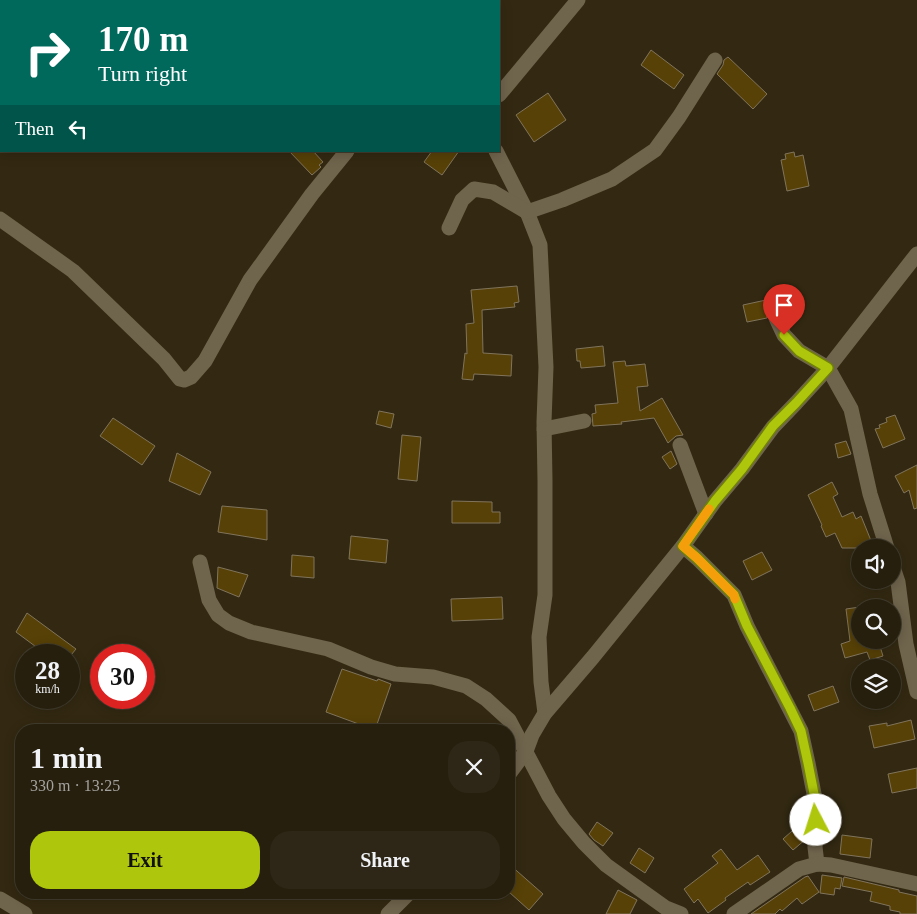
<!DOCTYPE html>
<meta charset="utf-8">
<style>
body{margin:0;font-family:Georgia,serif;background:#2e2717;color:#f1f3f6;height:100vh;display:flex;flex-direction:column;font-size:19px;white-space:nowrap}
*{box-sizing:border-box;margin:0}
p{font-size:16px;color:#a4a29e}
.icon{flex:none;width:28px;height:28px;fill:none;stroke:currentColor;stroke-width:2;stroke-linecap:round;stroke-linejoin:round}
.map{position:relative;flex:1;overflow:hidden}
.details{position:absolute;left:15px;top:724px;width:500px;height:175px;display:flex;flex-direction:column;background:#261f0e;border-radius:20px;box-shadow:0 2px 12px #0003,0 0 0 1px #423d2e}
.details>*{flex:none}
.top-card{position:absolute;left:0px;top:0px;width:500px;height:152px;box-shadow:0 2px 12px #0003,0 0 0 1px #423d2e;background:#00695c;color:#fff;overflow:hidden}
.controls{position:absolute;left:851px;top:539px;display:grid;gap:10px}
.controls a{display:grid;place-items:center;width:50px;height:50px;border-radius:50%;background:#261f0e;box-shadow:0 2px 12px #0003,0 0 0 1px #423d2e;font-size:25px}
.speed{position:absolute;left:15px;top:644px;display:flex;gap:10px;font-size:25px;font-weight:700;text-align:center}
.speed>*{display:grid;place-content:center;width:65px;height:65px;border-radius:50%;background:#261f0e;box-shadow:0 2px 12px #0003,0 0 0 1px #423d2e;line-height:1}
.speed small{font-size:12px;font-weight:400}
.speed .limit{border:8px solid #d22;background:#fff;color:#111}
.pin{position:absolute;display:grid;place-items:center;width:42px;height:42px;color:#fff;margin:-51px -21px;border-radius:50% 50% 50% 0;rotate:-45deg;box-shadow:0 0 5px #0007}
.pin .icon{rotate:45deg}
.me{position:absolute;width:55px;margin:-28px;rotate:355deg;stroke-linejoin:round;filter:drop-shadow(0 0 4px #0008)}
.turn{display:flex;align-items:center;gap:18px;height:105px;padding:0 15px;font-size:22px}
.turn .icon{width:65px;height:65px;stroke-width:2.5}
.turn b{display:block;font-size:35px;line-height:42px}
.then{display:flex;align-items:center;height:48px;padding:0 15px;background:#0003;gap:10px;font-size:19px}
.round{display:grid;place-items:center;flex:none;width:52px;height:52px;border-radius:20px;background:#2e2717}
.head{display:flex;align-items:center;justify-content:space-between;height:85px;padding:0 15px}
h1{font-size:30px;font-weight:700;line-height:38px}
.button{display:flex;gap:10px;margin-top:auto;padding:10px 15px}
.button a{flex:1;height:58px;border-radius:20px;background:#aec60c;color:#111;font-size:20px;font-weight:700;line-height:58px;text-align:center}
.button a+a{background:#2e2717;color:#f1f3f6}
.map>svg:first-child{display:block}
</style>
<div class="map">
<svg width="917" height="914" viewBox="0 0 917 914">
<rect width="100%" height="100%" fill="#332912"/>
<!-- building -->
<g fill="#574107" stroke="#80745c">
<path d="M651 50 684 75 674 89 641 65Z"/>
<path d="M728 57 767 94 753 109 717 74 723 65 724 60Z"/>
<path d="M548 93 566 120 534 142 516 115Z"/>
<path d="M289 151H313L323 162 319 165 321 167 312 175Z"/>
<path d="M432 151H459L442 175 424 162Z"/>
<path d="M794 152 795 157 803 155 809 186 787 191 781 160 786 159 785 154Z"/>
<path d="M517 286 519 302 514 303 515 307 482 310 483 353 512 355 511 376 474 374 473 380 462 379 465 353 467 354 466 324 474 323 471 290Z"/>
<path d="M766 300 768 312 767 318 747 322 743 305Z"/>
<path d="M603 346 605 366 581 368 580 361H577L576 349Z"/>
<path d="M625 361 626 366 645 364 648 386 637 387 640 411 662 398 683 435 676 436 668 443 654 418 621 422 622 424 593 426 592 414 596 413 595 405 618 403 613 362Z"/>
<path d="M379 411 394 414 391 428 376 424Z"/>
<path d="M895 415 905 439 883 448 875 429 880 428 879 425 887 422 886 418Z"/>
<path d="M113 418 155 446 142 465 100 436Z"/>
<path d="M402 435 421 437 417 481 398 479Z"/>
<path d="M846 441 851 454 838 458 835 444Z"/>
<path d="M671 451 677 464 670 469 662 457Z"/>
<path d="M177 453 211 472 200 495 169 481Z"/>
<path d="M917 465V508L914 509 909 490 904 493 895 476Z"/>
<path d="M832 482 838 494 833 497 842 517 853 512 856 519 861 516 874 548H842L835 533 826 537 821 526 822 525 808 495Z"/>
<path d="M452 501 492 502V512H500V523H452Z"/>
<path d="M222 506 267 510V540L218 532Z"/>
<path d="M351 536 388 540 386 563 349 559Z"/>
<path d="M762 552 772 570 752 580 743 561Z"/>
<path d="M292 555 314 557V578L291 576Z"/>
<path d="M218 567 248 575 239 597 217 588Z"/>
<path d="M502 597 503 619 452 621 451 599Z"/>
<path d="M860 607V640H878L883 656 870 660 867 652 845 658 841 644 850 641 846 609Z"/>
<path d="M27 613 76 649 71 655H47L16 632Z"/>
<path d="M342 669 377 681 378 679 391 684 375 730 326 712Z"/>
<path d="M833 686 839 702 814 711 808 695Z"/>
<path d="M911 720 915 739 874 748 869 726 887 723V726Z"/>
<path d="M917 768V788L892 793 888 774Z"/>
<path d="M597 822 613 833 603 846 594 840 589 834Z"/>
<path d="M800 824 806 831V839L793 850 783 839Z"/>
<path d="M842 835 872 839 870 858 840 854Z"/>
<path d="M639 848 654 858 645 873 630 863Z"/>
<path d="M721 849 737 870 758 855 770 872 750 885 748 882 725 898 726 900 708 913 698 899 694 903 684 889 718 863 712 856Z"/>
<path d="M509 864 543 894 529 910 509 892Z"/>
<path d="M822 875 842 878 840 889 835 888 834 895 820 893Z"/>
<path d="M808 876 819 892 802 904 797 898 782 911 780 909 775 914H751L805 877Z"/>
<path d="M844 877 899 890V892L917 896V914H900V912L890 910V906L870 901 872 892 842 886Z"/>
<path d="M618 890 637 900 630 914H606Z"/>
</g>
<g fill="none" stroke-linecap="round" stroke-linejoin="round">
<!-- minor -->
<g stroke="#6f644c" stroke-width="15">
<path d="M385 0 387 1"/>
<path d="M302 1 303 0"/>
<path d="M410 1 411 0"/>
<path d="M499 95 578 0"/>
<path d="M496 151 527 212 540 245 546 367 544 422 545 481V595L539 637 541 682 545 713"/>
<path d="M0 219 73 271 164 359 180 379 184 380 191 377 205 361 250 280 312 194 347 151"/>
<path d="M449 228 462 200 474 189 493 192 527 212 562 200 612 179 655 150 679 117 715 60"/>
<path d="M776 318 784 335 799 351 828 368 851 409 870 494 887 548"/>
<path d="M544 429 584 421"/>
<path d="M680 445 706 514"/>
<path d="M683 546 697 558 734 595 747 626 801 731 808 763 817 809 815 847 817 864"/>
<path d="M200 562 209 600 218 615 229 623 251 632 328 649 371 667 395 674 433 677 466 686 486 699 509 720 549 796 564 819 584 843 606 865 631 883 666 908 681 914"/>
<path d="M892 564 898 582 906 644 917 692"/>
<path d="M509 774 526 751 532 735 545 713 593 657 683 546 715 501 742 469 773 427 796 403 828 368 917 254"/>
<path d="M0 899 25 914"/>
<path d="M388 914 410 892"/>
<path d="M734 914 799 869 817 864 831 865 917 884"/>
</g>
</g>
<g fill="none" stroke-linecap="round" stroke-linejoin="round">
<!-- route casing -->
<g stroke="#718108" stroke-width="12">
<path id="route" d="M784 335 799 351 828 368 796 403 773 426 742 469 715 501 683 546 697 558 734 595 747 626 790 708 801 731 808 763 817 809 816 820"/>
</g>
<!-- route -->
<use href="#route" stroke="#aec60c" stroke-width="9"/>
<!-- slow -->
<path stroke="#f59e0b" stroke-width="9" d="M709 509 683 546 697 558 734 595 735 599"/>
</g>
</svg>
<div class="controls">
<a><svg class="icon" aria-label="sound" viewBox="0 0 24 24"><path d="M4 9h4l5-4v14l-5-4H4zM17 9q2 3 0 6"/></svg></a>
<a><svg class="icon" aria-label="search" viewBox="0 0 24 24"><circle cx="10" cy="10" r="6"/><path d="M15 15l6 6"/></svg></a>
<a><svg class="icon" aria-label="layers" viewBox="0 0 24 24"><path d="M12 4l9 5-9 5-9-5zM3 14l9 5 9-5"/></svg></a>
</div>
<div class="speed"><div>28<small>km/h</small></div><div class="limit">30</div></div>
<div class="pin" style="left:784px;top:335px;background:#d93025"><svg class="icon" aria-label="arrive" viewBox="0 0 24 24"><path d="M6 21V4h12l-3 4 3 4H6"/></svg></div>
<svg class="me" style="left:816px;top:820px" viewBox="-20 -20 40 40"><circle r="19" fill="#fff"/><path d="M0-13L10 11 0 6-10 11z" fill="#aec60c"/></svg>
<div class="top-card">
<div class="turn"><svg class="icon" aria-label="right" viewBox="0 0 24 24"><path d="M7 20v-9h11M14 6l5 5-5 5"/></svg><div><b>170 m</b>Turn right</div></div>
<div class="then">Then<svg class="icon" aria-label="left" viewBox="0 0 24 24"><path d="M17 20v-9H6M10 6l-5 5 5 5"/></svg></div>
</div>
<section class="details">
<div class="head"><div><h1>1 min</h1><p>330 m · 13:25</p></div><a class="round"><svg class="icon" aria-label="close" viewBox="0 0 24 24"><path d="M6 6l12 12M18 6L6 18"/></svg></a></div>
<div class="button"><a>Exit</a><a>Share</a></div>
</section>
</div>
